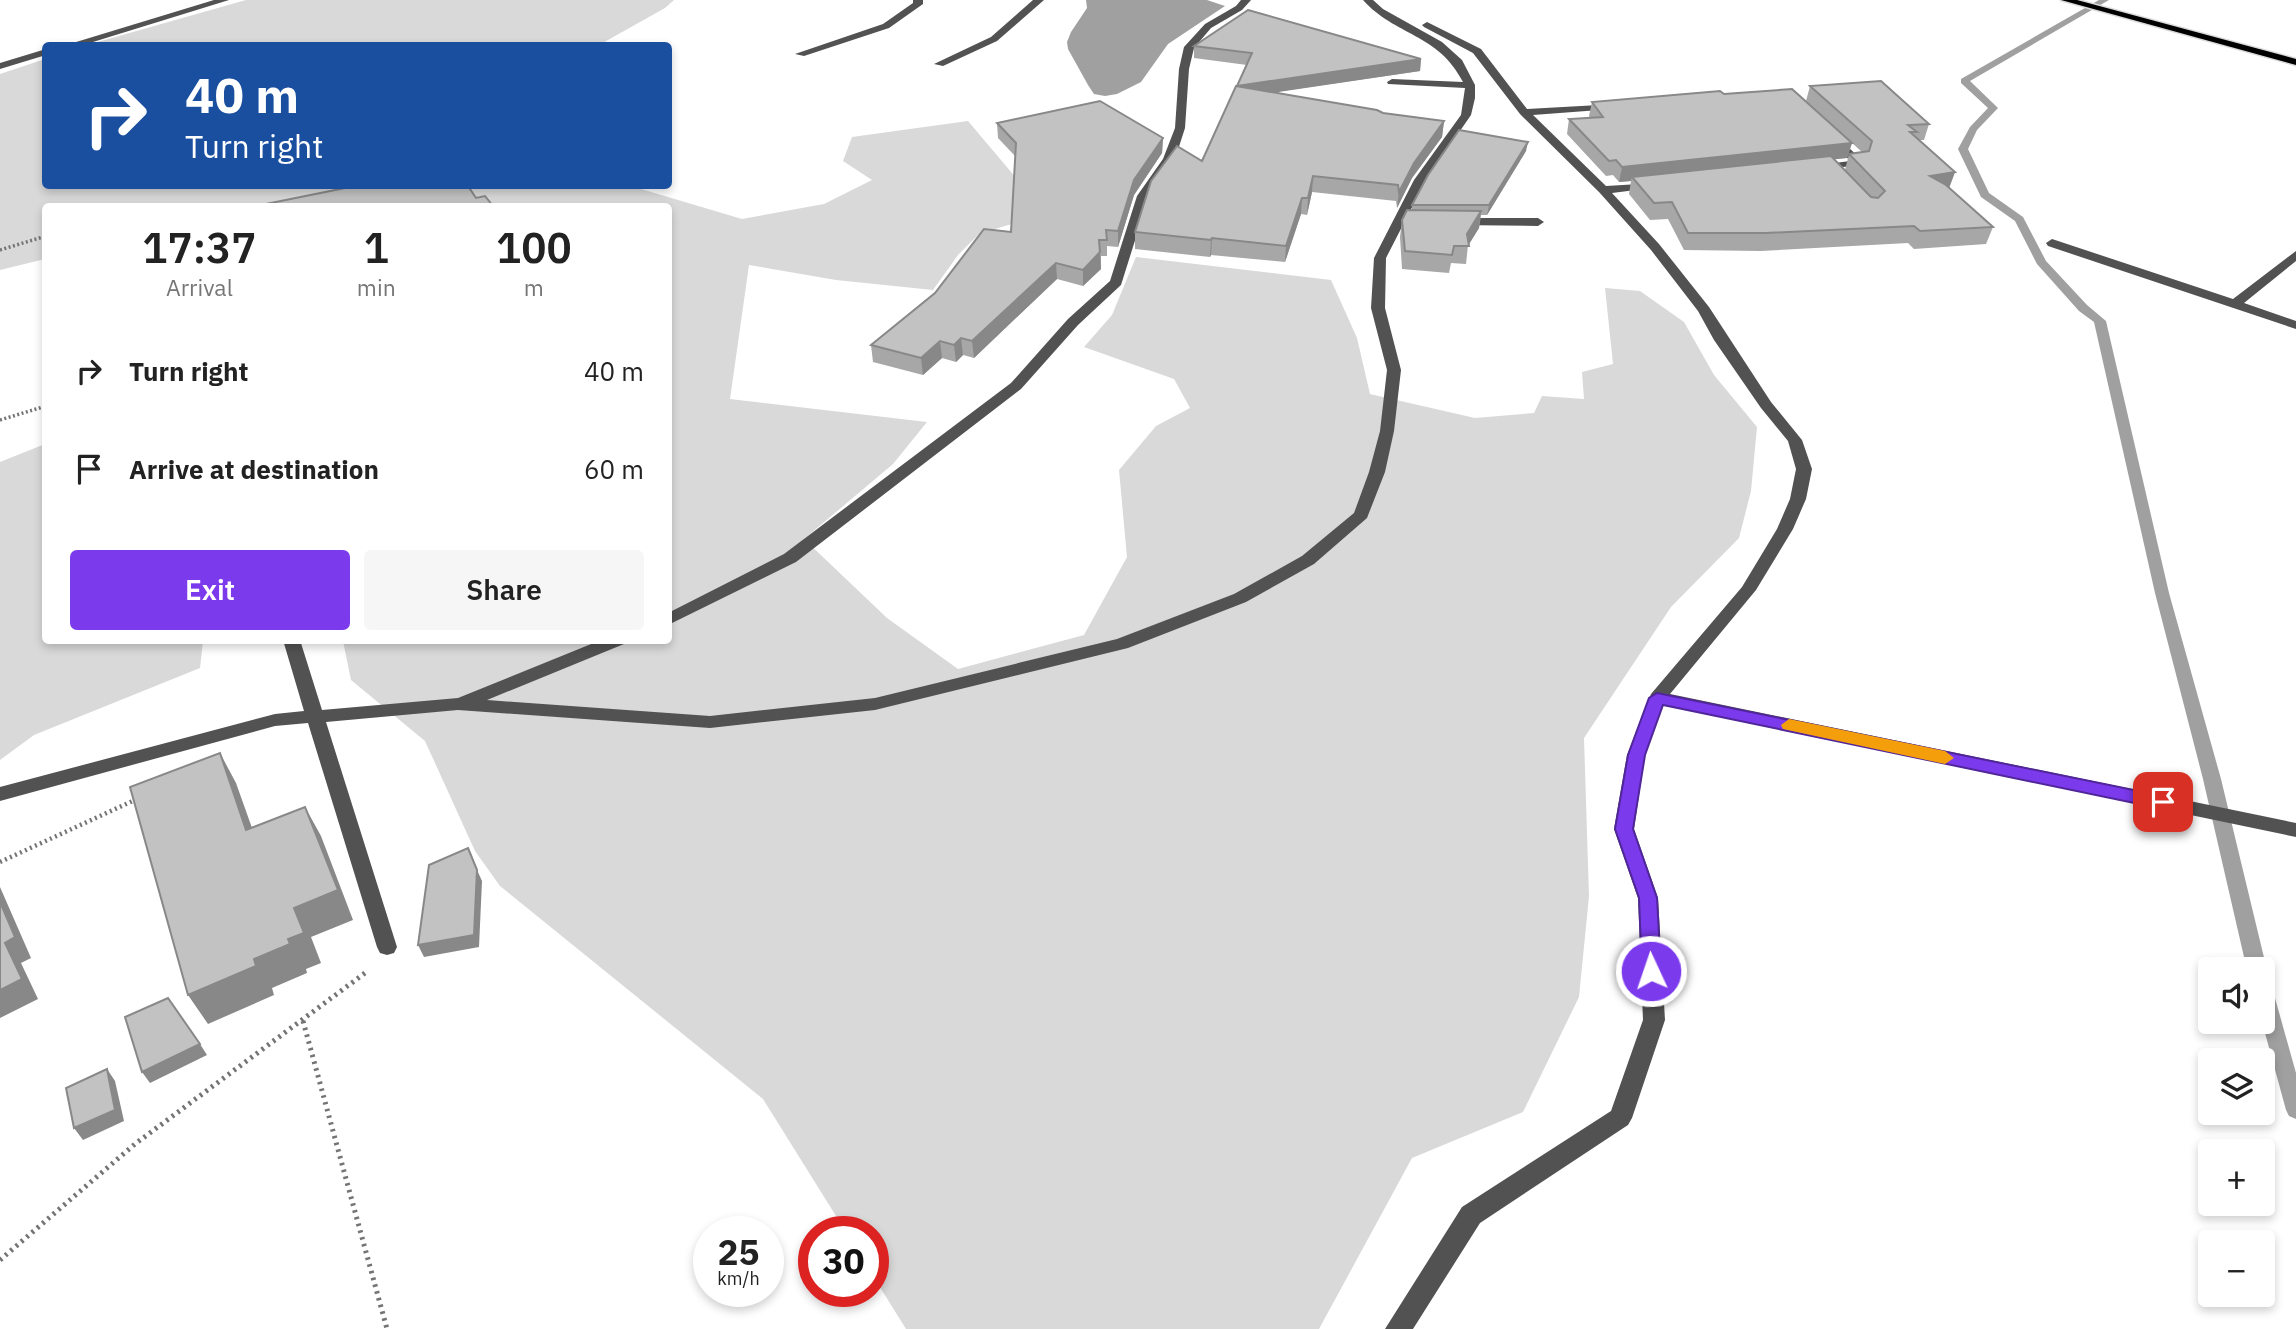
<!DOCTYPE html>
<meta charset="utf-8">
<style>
body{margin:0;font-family:"IBM Plex Sans",sans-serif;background:#f6f6f6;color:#222;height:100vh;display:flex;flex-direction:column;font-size:26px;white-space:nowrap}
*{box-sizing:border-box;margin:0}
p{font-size:23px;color:#767676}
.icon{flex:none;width:38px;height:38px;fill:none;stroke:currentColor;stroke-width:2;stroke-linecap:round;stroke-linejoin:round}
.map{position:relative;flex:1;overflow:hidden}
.side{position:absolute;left:42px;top:203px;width:630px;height:441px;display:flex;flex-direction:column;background:#fff;border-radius:7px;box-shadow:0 4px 10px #0003}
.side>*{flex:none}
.hud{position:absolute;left:42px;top:42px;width:630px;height:147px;border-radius:7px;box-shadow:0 4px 10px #0003;background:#1a4fa0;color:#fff;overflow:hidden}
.buttons{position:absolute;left:2198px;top:957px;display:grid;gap:14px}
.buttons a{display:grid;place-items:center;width:77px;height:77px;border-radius:7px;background:#fff;box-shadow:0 4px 10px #0003;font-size:35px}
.speed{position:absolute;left:693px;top:1216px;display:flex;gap:14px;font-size:35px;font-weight:700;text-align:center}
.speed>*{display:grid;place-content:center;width:91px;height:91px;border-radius:50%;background:#fff;box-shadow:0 4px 10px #0003;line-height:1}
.speed small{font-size:18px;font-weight:400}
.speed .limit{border:10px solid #d22;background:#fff;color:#111}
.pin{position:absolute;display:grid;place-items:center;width:60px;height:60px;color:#fff;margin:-30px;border-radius:14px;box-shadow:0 4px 10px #0006}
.me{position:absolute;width:77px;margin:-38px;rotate:357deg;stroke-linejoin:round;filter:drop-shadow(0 0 5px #0008)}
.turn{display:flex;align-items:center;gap:24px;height:147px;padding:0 28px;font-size:32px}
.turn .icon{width:91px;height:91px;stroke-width:2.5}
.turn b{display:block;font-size:49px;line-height:60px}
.eta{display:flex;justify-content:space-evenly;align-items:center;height:119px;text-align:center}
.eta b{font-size:42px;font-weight:600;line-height:49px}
.primary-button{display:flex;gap:14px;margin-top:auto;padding:14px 28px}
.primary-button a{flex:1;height:80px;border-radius:7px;background:#7c3aed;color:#fff;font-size:28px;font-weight:600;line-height:80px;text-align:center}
.primary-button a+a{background:#f6f6f6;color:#222}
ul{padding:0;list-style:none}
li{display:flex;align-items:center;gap:21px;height:98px;padding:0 28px}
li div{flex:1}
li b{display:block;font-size:26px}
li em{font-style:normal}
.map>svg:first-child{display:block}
</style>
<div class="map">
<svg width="2296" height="1329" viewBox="0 0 2296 1329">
<rect width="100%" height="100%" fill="#fff"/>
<!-- green -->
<g fill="#d9d9d9">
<path d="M246 0H674L665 8 599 45H87Z"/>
<path d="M45 59 46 186H631L742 219 824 204 872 180 843 161 852 137 968 121 1017 179 1018 222 979 234 958 255 933 290 836 280 749 265 730 399 927 422 893 464 804 539 887 618 958 669 1084 635 1127 557 1119 470 1156 426 1190 408 1174 379 1084 347 1112 315 1136 257 1331 280 1357 338 1370 394 1475 418 1534 413 1542 396 1584 399 1582 372 1613 364 1605 288 1640 291 1684 322 1714 375 1757 427 1751 491 1739 538 1671 607 1584 738 1589 896 1579 997 1523 1112 1412 1158 1319 1329H906L873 1276V1232H846L763 1099 500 886 475 851 425 741 351 680 343 641 668 640V206H46L45 259 0 270V74Z"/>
<path d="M45 444 46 640 203 641 200 668 34 735 0 760V462Z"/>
</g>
<!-- water -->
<path fill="#a0a0a0" d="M1086 0H1207L1225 6 1168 44 1141 82 1117 94 1105 96 1094 94 1088 85 1068 49 1067 42 1071 32 1087 8Z"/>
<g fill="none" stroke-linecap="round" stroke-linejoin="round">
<!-- stream -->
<g fill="#a0a0a0" fill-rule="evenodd">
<path d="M2099 0H2109L1970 81 1998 108 1977 130 1968 149 1989 193 2023 217 2046 261 2087 305 2106 321 2169 593 2221 779 2267 970 2263 976V970H2247L2203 779 2155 593 2094 322 2079 311 2037 264 2015 221 1981 197 1958 149 1970 127 1988 108 1961 83V79Z"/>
<path d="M2263 983 2270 985 2273 991 2296 1073V1119L2289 1116 2286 1110 2262 1022Z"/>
</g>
<!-- major casing -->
<g stroke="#dbdbdb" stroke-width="3">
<path id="major" d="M2061 0H2077L2296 59V65Z"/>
</g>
<!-- path-far2 -->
<g stroke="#747474" stroke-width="3.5" stroke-dasharray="2 2.5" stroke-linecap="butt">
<path d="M0 250 46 236"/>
<path d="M0 420 46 406"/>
</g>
<!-- path-far1 -->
<path stroke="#747474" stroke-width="4.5" stroke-dasharray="2 3.5" stroke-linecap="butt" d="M0 862 137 799"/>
<!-- path -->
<g stroke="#747474" stroke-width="5" stroke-dasharray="2.5 4.5" stroke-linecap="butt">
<path d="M303 1021 387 1329"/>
<path d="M0 1260 135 1144 365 973"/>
</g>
<!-- minor -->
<g fill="#525252" fill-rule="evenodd">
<path d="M214 0H229L80 46H63Z"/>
<path d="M913 0H923V4L889 28 804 56 795 54 883 24 913 3Z"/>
<path d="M1033 0H1044L997 41 943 66 934 64 991 37Z"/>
<path d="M1241 0H1251L1242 10 1211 28 1194 48 1189 69 1185 128 1175 159 1149 196 1121 285 1078 325 1021 389 796 562 668 625V613L784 554 1011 383 1068 319 1110 281 1137 196 1163 159 1175 128 1179 69 1184 47 1205 24 1236 6Z"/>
<path d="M1363 0H1373L1383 9 1442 42 1462 60 1475 85V98L1471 115 1426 180 1386 258 1385 308 1401 370 1394 431 1385 472 1367 518 1314 564 1246 602 1128 648 875 710 710 728 458 710 326 722 397 947 394 953 387 955 380 953 377 947 308 723 275 726 0 801V787L275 714 304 711 283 640H300L322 710 458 698 601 640H626L624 644 487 700 710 716 875 698 1117 639 1234 594 1302 556 1354 513 1369 472 1380 431 1387 370 1371 308 1374 258 1414 180 1461 115 1465 88 1388 84 1387 82 1392 79 1463 82C1438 33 1395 36 1363 0Z"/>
<path d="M1427 22 1481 49 1527 109 1617 104V108L1613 109 1533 115 1606 186 1656 183 1658 185 1652 188 1612 193 1659 244 1709 307 1771 402 1802 440 1812 469 1806 499 1793 529 1756 590 1670 694 2296 823V837L1663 705 1645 755 1634 829 1658 898 1665 1020 1632 1118 1628 1125 1480 1223 1413 1329H1385L1462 1207 1611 1111 1643 1020 1638 898 1614 829 1627 755 1651 694 1742 587 1777 529 1790 499 1796 469 1788 441 1761 408 1714 340 1698 311 1651 250 1599 192 1520 114 1473 53 1424 27 1422 25Z"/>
<path d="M46 49V55L0 69V63Z"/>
<path d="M1832 132 1863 161V165L1812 170V166L1850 161 1827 135Z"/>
<path d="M1458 218H1538L1544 222 1538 226 1454 225 1452 222Z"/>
<path d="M2052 239 2233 299 2296 251V261L2244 303 2296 321V329L2048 246 2046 243Z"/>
</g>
<!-- major -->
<use href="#major" fill="#000" fill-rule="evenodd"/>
</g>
<!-- wall -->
<g fill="#a7a7a7" fill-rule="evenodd">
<path d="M1194 46 1421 59 1420 71 1275 92 1383 113 1444 121 1442 137 1412 178 1397 208 1396 201 1312 192 1307 215 1301 214 1285 262 1211 255 1210 257 1135 249V232L1202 161 1247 65 1194 58Z"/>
<path d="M1810 86 1929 124 1924 140H1920L1955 172 1949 188 1993 227 1986 244 1914 249 1908 243 1761 251 1684 250 1668 219 1650 220 1629 194 1631 181 1619 182 1613 175 1606 176 1567 134 1569 119 1590 118 1589 116 1592 102 1724 94 1806 101ZM1852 143 1862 152 1849 154 1845 170 1834 159 1847 158Z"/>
<path d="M997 123 1163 138 1162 153 1134 195 1118 247 1107 246V256H1101V269L1083 286 1057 279 974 358 963 355 956 362 942 358 923 375 873 362 871 345 1011 232 1015 156 998 138Z"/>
<path d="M1526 151 1487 215H1481L1479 228 1468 245 1466 264 1451 263 1449 273 1402 269 1400 237 1402 220 1412 210V205Z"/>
</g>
<!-- shaded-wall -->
<g fill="#888">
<path d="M1421 59 1420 71 1237 98V86Z"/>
<path d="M1444 121 1442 137 1412 178 1397 208 1399 192 1414 163Z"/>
<path d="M1163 138 1162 153 1134 195 1118 247V231L1134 180Z"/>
<path d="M1528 142 1526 151 1487 215 1489 205Z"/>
<path d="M1852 143 1847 158 1635 180 1632 177 1631 181 1619 182 1622 167Z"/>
<path d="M1955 172 1949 188 1930 176Z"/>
<path d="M1313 176 1312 192 1307 215 1308 198Z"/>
<path d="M1302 198 1301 214 1285 262 1286 246Z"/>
<path d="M1481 211 1479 228 1468 246 1467 234Z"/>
<path d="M1212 238 1211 255 1210 257 1211 240Z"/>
<path d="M1100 252 1101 269 1083 286V270Z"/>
<path d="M1056 263 1057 279 974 358 972 341Z"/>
<path d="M961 338 963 355 956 362 954 345Z"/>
<path d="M940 341 942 358 923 375 921 358Z"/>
<path d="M220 753 236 783 263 859 246 830Z"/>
<path d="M305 807 321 836 353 920 311 937 321 963 306 969 307 973 272 988 274 995 208 1024 188 995 288 939 294 908Z"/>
<path d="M477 870 482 881 479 947 424 957 418 945Z"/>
<path d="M0 887 31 958 21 963 38 999 0 1018Z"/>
<path d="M200 1044 207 1055 150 1083 142 1072Z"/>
<path d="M107 1069 115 1081 124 1121 83 1140 74 1128Z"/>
</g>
<!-- building -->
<g fill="#c2c2c2" stroke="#888" stroke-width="2">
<path d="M1248 10 1421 59 1237 86 1252 53 1194 46Z"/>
<path d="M1881 81 1929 124 1908 125 1917 132H1910L1955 172 1930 176 1946 185 1993 227 1920 231 1914 226 1766 233H1688L1672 202 1654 203 1632 177 1831 156 1871 197 1878 198 1885 191 1849 154 1869 151 1872 141 1810 86Z"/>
<path d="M1236 86 1377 110 1383 113 1444 121 1414 163 1399 192 1398 185 1313 176 1308 198H1302L1286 246 1212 238 1211 240 1135 232 1151 181 1177 146 1202 161Z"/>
<path d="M1792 89 1852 143 1622 167 1616 160 1609 161 1569 119 1603 117 1592 102 1720 91 1724 94Z"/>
<path d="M1100 101 1163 138 1134 180 1118 231 1106 230 1107 240H1099L1100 252 1083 270 1056 263 972 341 961 338 954 345 940 341 921 358 871 345 935 293 984 229 1011 232 1016 143 997 123Z"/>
<path d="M1459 130 1528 142 1489 205H1412L1428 175Z"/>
<path d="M355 186H468L476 198 485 196 493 206H256Z"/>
<path d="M1407 210 1481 211 1467 234 1469 246H1454L1452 255 1405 251 1402 220Z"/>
<path d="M220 753 246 830 305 807 338 890 294 908 304 933 288 939 290 944 254 959 256 966 188 995 130 787Z"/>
<path d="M468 848 477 870 474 935 418 945 429 865Z"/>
<path d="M0 902 15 937 5 943 22 979 0 990Z"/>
<path d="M168 998 200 1044 142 1072 125 1017Z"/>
<path d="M107 1069 115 1110 74 1128 66 1088Z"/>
</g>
<!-- route -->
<path fill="#7c3aed" stroke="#51269a" stroke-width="2" d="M1657 693 2163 796 2169 798 2172 802 2169 807 2163 809 1663 705 1645 755 1633 829 1657 898 1661 971 1658 977 1651 979 1645 977 1642 971 1639 898 1615 829 1628 755 1649 698Z"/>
<!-- slow -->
<path fill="#f59e0b" d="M1789 719 1945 751 1954 758 1945 764 1783 729 1781 725Z"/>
</svg>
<div class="buttons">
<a><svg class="icon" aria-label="sound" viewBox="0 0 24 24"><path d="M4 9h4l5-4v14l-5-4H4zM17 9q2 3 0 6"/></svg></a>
<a><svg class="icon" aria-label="layers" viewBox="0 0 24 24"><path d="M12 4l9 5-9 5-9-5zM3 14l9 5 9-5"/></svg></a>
<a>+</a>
<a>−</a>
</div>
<div class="speed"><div>25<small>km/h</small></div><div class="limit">30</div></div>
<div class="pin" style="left:2163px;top:802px;background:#d93025"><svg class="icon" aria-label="arrive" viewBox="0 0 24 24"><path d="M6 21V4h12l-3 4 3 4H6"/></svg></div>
<svg class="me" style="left:1651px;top:971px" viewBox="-20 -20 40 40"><circle r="17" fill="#7c3aed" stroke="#fff" stroke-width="3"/><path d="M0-11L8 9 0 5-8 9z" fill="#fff"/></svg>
<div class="hud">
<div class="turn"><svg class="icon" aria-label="right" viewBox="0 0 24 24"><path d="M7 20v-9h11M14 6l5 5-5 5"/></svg><div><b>40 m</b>Turn right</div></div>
</div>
<section class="side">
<div class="eta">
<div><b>17:37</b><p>Arrival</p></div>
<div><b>1</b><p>min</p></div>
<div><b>100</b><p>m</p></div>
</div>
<ul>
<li><svg class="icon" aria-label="right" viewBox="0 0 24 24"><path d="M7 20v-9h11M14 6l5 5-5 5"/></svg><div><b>Turn right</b></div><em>40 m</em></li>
<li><svg class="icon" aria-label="arrive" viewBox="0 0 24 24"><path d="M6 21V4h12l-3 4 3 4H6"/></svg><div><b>Arrive at destination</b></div><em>60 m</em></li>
</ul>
<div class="primary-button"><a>Exit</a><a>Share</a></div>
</section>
</div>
